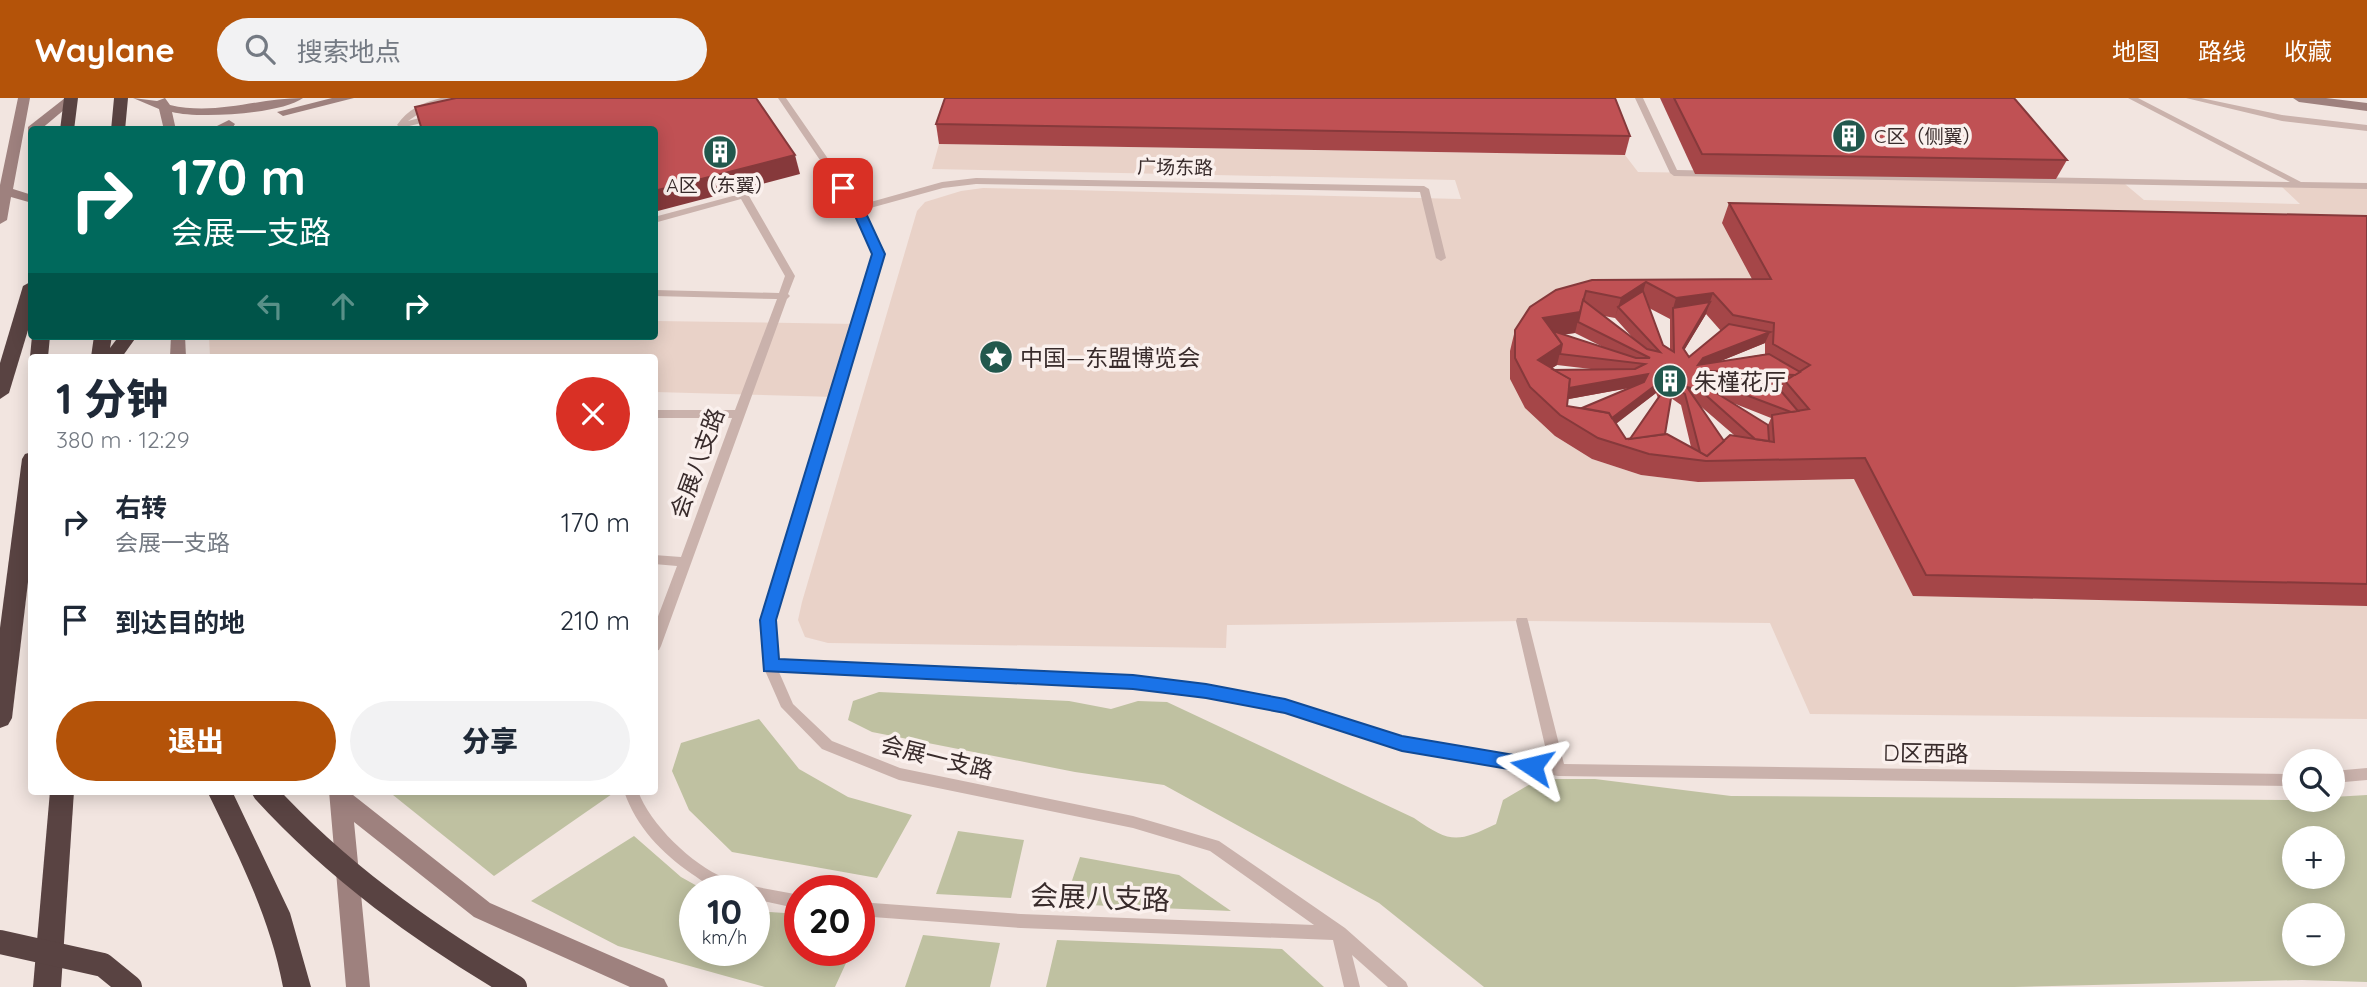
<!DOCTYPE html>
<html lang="zh">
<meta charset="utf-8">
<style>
body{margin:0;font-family:Quicksand,"Noto Sans SC",sans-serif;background:#f2f2f3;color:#1f2937;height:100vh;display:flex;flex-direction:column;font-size:26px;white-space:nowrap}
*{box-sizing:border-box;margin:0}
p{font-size:23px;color:#747a83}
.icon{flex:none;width:38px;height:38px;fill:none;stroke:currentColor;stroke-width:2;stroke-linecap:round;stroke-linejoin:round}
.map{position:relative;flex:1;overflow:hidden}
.drawer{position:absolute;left:28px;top:256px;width:630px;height:441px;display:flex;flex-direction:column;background:#fff;border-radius:7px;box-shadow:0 4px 18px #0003}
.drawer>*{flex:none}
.hud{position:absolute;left:28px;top:28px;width:630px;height:214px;border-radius:7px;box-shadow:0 4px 18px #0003;background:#00695c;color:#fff;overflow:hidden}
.buttons{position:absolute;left:2282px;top:651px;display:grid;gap:14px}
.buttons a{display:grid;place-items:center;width:63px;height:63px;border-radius:50%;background:#fff;box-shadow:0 4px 18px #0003;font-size:35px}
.speed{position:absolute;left:679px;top:777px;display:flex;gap:14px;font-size:35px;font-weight:700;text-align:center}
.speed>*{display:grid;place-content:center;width:91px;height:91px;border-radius:50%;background:#fff;box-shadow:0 4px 18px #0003;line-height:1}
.speed small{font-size:18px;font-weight:400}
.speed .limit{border:10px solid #d22;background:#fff;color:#111}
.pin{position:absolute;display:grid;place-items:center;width:60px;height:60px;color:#fff;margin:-30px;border-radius:14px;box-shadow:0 4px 10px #0006}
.me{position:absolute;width:77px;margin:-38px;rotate:280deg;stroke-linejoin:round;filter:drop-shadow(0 0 5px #0008)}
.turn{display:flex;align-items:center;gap:24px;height:147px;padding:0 28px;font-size:32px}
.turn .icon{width:91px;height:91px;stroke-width:2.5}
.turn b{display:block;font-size:49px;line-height:60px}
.lanes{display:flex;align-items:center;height:66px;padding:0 28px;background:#0003;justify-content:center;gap:35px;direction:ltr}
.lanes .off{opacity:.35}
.round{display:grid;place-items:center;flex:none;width:74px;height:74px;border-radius:37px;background:#f2f2f3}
.overview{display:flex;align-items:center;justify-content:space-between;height:119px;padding:0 28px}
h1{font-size:42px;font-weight:800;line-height:52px}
.cta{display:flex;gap:14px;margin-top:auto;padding:14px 28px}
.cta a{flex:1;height:80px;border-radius:42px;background:#b45309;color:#fff;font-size:28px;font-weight:800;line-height:80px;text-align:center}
.cta a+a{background:#f2f2f3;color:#1f2937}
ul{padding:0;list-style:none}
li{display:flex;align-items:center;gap:21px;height:98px;padding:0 28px}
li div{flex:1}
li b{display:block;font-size:26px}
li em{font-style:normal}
header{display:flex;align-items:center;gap:42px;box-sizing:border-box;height:98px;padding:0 35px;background:#b45309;color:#fff}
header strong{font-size:33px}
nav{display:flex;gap:38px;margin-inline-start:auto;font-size:24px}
.search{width:490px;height:63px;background:#f2f2f3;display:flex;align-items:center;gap:18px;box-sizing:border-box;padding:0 24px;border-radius:38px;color:#747a83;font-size:26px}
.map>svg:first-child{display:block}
</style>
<header>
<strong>Waylane</strong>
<div class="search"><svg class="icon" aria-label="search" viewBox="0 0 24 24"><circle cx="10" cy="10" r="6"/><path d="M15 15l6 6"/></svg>搜索地点</div>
<nav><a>地图</a><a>路线</a><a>收藏</a></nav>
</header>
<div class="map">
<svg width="2367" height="889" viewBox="0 0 2367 889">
<rect width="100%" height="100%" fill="#f2e5e0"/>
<!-- green -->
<g fill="#bfc1a1" fill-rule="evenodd">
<path d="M879 594 1069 603 1111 611 1138 603 1167 604 1414 720C1450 745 1457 745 1496 726L1503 702 1539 681H1595L1731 698 2291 702H2333V699L2367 697V884L2302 882 2014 889H1484L1379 805 1164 687 1075 674 872 634 848 622 853 603ZM2333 740V779H2294V740ZM2333 817V856H2294V817Z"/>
<path d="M759 621 799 671 848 699 912 717 877 780 732 754 689 712 672 673 681 645Z"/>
<path d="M388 693H611L612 696 494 778Z"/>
<path d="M958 733 1024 742 1011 800 936 796Z"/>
<path d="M634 738 681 779 706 793H695V852H754V813L800 816V852H852L835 889H765L618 848 531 803Z"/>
<path d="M1080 759 1179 777 1231 813 1064 806Z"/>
<path d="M923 837 1000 845 990 889H905Z"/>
<path d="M1057 842 1282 851 1324 889H1046Z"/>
</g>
<!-- plaza -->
<g fill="#e9d2c8">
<path d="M939 46 1625 57 1638 74 2119 81 2144 102 2300 106 2281 88 2367 89V138L1763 202 1628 201 1525 230 1555 338 1592 361 1641 377 1698 384 1854 381 2367 508V621L1810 616 1770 525 1522 523 1227 527 1226 550 828 545 805 539 798 522 802 504 917 113 925 104 961 93 983 90 1461 101 1455 82 932 71Z"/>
<path d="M655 223 858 226 836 299 655 294 654 259H210L209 238H654Z"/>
</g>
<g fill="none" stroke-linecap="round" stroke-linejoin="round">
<!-- lane -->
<g fill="#cab2ac" fill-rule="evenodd">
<path d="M441 0H457L427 10 408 23 435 16 438 17V21L401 30 397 27C408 11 422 5 441 0Z"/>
<path d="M778 0H786L860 107 942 84 976 80 1424 88 1429 91 1446 160 1441 163 1436 160 1420 94 976 86 943 90 863 112 883 156 774 522 776 563 1133 579 1206 588 1285 602 1402 640 1549 665 1516 523 1517 520H1527L1528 523 1564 666 2294 676V688L1558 678 1402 652 1285 614 1206 598 1133 589 779 574 793 606 832 643 900 670 1133 718 1219 743 1345 830 1406 884 1408 889H1388L1352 857 1360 889H1344L1333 842 1021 830 859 818V804L1021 816 1314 827 1210 753 1133 730 899 682 822 651 781 609 763 568 762 522 873 156 853 111Z"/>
<path d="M1635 0H1643L1677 72 2290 84 2128 0H2138L2301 84 2367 85V91L1674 78 1670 75Z"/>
<path d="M2186 0H2201L2282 17 2367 27V33L2282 23Z"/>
<path d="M744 95 749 98 795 178 788 196 790 198 787 201 661 548 659 552 654 553V529L677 468 654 466V457L681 459 732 320H654V312H735L777 201 654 198V192L779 195 785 178 741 101 654 125V119Z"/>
<path d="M2367 670V682L2333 685V673Z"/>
<path d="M624 693H638C650 726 692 767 725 780 749 789 775 792 800 797V811L754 801V793C744 793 731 795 721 792 711 790 701 782 692 776 662 755 636 729 624 693Z"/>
</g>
<!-- secondary -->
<g fill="#9e817e" fill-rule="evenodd">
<path d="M18 0H30L13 91 32 97V105L11 99 7 122 0 126V87Z"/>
<path d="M65 0 77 1 40 32 28 35V29Z"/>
<path d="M133 0 157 3 165 0 170 7C216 18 257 0 303 0 282 16 199 21 172 14L176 32H164L159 11Z"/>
<path d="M332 0H354L283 18 277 14Z"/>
<path d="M2293 0H2326L2367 5V13L2299 4Z"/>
<path d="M229 22 235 26 233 29 209 32Z"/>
<path d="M171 238H185L186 259H170Z"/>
<path d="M329 693H348L490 805 664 881 668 889H630L474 819 354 724 370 889H346Z"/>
</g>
<!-- highway -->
<g fill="#594342" fill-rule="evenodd">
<path d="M64 0H78L74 32H60Z"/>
<path d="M114 0H128L125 32H111Z"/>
<path d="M32 183V219L9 295 0 301V265L23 188Z"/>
<path d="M32 238H50L48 259H32V261L30 259Z"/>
<path d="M94 238H112L110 250 119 238H137L122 259H91Z"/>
<path d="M32 354V450L12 620 8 627 0 630V530L22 361 25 356Z"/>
<path d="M50 693H74L61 889H33Z"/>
<path d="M207 693H232L290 815 311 889H283C270 819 238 757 207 693Z"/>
</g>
<!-- highway-bridge -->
<g stroke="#594342" stroke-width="24">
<path d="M264 693C337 773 422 834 515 889"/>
<path d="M0 844 103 867 130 889"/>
</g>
</g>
<!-- wall -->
<g fill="#a54648" fill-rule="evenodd">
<path d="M1660 0H2014L2067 62 2056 81 1695 76Z"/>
<path d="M936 26 1630 38 1625 57 939 46Z"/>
<path d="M1729 105 2367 118V508L1913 498 1854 381 1698 384 1641 377 1592 361 1555 338 1525 310 1510 281V253L1515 232 1592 182 1752 181 1722 125ZM1649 210 1670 221V252L1663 247ZM1706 216 1721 233 1689 259 1684 252ZM1604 218 1615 220 1633 240ZM1575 235 1603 249 1563 236ZM1765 245V256L1718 264ZM1557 267 1591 271 1554 272 1552 270ZM1747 286 1783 287 1781 293ZM1630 290 1582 310 1567 308 1568 301ZM1656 295 1658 300 1630 341H1626L1616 325ZM1671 300 1681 307 1691 349 1665 336ZM1733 305 1771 320 1768 327ZM1698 306 1734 337 1724 343Z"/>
</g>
<!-- shaded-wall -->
<g fill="#86393b">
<path d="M795 57 800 76 654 114V93Z"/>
<path d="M1646 184 1640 204 1618 209 1615 220 1621 200Z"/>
<path d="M1713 195 1706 216 1679 261 1673 210 1670 221 1676 200Z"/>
<path d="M1580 214 1575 235 1548 239 1543 220Z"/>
<path d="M1770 234 1765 245 1699 272 1698 267 1703 260Z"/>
<path d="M1562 246 1557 267 1543 276 1538 262Z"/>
<path d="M1711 273 1707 283 1701 276Z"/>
<path d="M1648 276 1644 287 1564 302 1567 290Z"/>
<path d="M1660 284 1656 295 1603 336 1606 324Z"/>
</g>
<!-- building -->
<g fill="#c05154" stroke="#86393b" stroke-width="2" fill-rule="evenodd">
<path d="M456 0H756L795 57 654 93V32H422L415 9Z"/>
<path d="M945 0H1615L1630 38 936 26Z"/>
<path d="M1674 0H2014L2067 62 1702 56Z"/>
<path d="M1729 105 2367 118V486L1926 477 1865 360 1706 363 1649 356 1598 340 1560 317 1530 289 1515 260V232L1530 209 1556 192 1592 182 1771 181ZM1646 184 1676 200 1713 195 1733 217 1774 225 1773 246 1810 267 1785 283 1809 311 1772 317 1774 344 1730 337 1707 358 1667 336 1626 341 1609 315 1567 308 1570 281 1538 262 1562 246 1543 220 1580 214 1586 193 1621 200Z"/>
<path d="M1643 193 1663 247 1674 254 1673 210 1710 204 1683 250 1689 259 1729 226 1770 234 1703 260 1698 267 1769 256 1800 274 1795 277 1711 273 1701 276 1781 293 1798 313 1791 314 1709 283H1697L1768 327 1769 343 1755 341 1700 292 1687 289 1724 343 1707 358 1700 354 1685 296 1673 288 1665 336 1630 341 1663 293 1660 284 1612 320 1609 315 1582 310 1644 284 1648 276 1569 290 1570 281 1554 272 1635 271 1645 266 1560 256 1562 246 1553 233 1636 260H1650L1578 224 1583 202 1647 251 1660 254 1618 209Z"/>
</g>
<!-- route -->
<path fill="#1a73e8" stroke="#114b97" stroke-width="2" d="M839 87H847L864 111 885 156 776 522 779 561 1133 577 1206 586 1285 601 1402 638 1532 660 1538 662 1541 668 1538 673 1532 675 1402 653 1285 615 1206 600 1133 591 764 573 760 522 872 156 852 111 837 90Z"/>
<!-- icons -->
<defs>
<g id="building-disc" transform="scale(1.75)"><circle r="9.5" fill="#22584d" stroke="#faf0ed"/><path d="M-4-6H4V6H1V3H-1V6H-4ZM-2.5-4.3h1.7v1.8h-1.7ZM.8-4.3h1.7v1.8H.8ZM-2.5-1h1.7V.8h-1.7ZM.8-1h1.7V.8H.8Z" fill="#fff"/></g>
<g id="sight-disc" transform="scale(1.75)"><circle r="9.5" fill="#22584d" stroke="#faf0ed"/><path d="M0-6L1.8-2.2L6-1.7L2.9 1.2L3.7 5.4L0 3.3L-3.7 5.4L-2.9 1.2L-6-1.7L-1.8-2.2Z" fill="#fff"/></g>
</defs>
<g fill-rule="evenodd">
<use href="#building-disc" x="1849" y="38"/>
<use href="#building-disc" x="720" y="54"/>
<use href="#sight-disc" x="996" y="259"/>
<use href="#building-disc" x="1670" y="283"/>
</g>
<g text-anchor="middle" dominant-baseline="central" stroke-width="7" stroke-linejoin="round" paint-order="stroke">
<!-- far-poi labels -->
<g font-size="19" fill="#382b2b" stroke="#faf0ed" text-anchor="start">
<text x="1874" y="38">C区（侧翼）</text>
<text x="720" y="87" text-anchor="middle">A区（东翼）</text>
</g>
<!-- far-street labels -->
<g font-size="19" fill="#382b2b" stroke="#faf0ed">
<text transform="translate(1175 69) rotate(1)">广场东路</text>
</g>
<!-- poi labels -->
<g font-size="23" fill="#382b2b" stroke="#faf0ed" text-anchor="start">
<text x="1020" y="259">中国—东盟博览会</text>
<text x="1694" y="283">朱槿花厅</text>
</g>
<!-- street labels -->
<g font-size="23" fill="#382b2b" stroke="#faf0ed">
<text transform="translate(697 365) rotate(-70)">会展八支路</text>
<text transform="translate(1926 655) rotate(1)">D区西路</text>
<text transform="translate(937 659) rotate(14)">会展一支路</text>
</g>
<!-- near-street labels -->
<g font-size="28" fill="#382b2b" stroke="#faf0ed">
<text transform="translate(1100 799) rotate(2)">会展八支路</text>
</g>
</g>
</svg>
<div class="buttons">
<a><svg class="icon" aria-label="search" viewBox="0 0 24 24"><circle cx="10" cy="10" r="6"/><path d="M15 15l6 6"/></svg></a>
<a>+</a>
<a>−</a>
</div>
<div class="speed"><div>10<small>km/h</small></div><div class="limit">20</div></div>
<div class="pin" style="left:843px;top:90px;background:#d93025"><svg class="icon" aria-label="arrive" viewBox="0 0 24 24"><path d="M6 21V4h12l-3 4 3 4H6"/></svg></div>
<svg class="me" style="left:1532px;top:668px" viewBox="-20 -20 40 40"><path d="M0-17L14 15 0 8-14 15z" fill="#1a73e8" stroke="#fff" stroke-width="4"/></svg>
<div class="hud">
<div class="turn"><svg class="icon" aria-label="right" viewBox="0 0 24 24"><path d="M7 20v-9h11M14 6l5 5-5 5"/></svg><div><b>170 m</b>会展一支路</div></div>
<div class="lanes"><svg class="icon off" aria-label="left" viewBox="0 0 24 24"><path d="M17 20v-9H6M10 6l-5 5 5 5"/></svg><svg class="icon off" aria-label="ahead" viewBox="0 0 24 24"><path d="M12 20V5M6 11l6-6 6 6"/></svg><svg class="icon" aria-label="right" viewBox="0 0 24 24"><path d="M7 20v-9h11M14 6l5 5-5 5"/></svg></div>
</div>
<section class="drawer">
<div class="overview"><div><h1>1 分钟</h1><p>380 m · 12:29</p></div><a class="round" style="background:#d93025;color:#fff"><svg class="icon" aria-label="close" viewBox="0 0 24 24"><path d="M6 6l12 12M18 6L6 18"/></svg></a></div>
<ul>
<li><svg class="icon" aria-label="right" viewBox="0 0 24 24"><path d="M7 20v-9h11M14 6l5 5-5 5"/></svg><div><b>右转</b><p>会展一支路</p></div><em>170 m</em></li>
<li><svg class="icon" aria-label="arrive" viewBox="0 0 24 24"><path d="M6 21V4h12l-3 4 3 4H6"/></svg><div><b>到达目的地</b></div><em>210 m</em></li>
</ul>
<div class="cta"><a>退出</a><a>分享</a></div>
</section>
</div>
